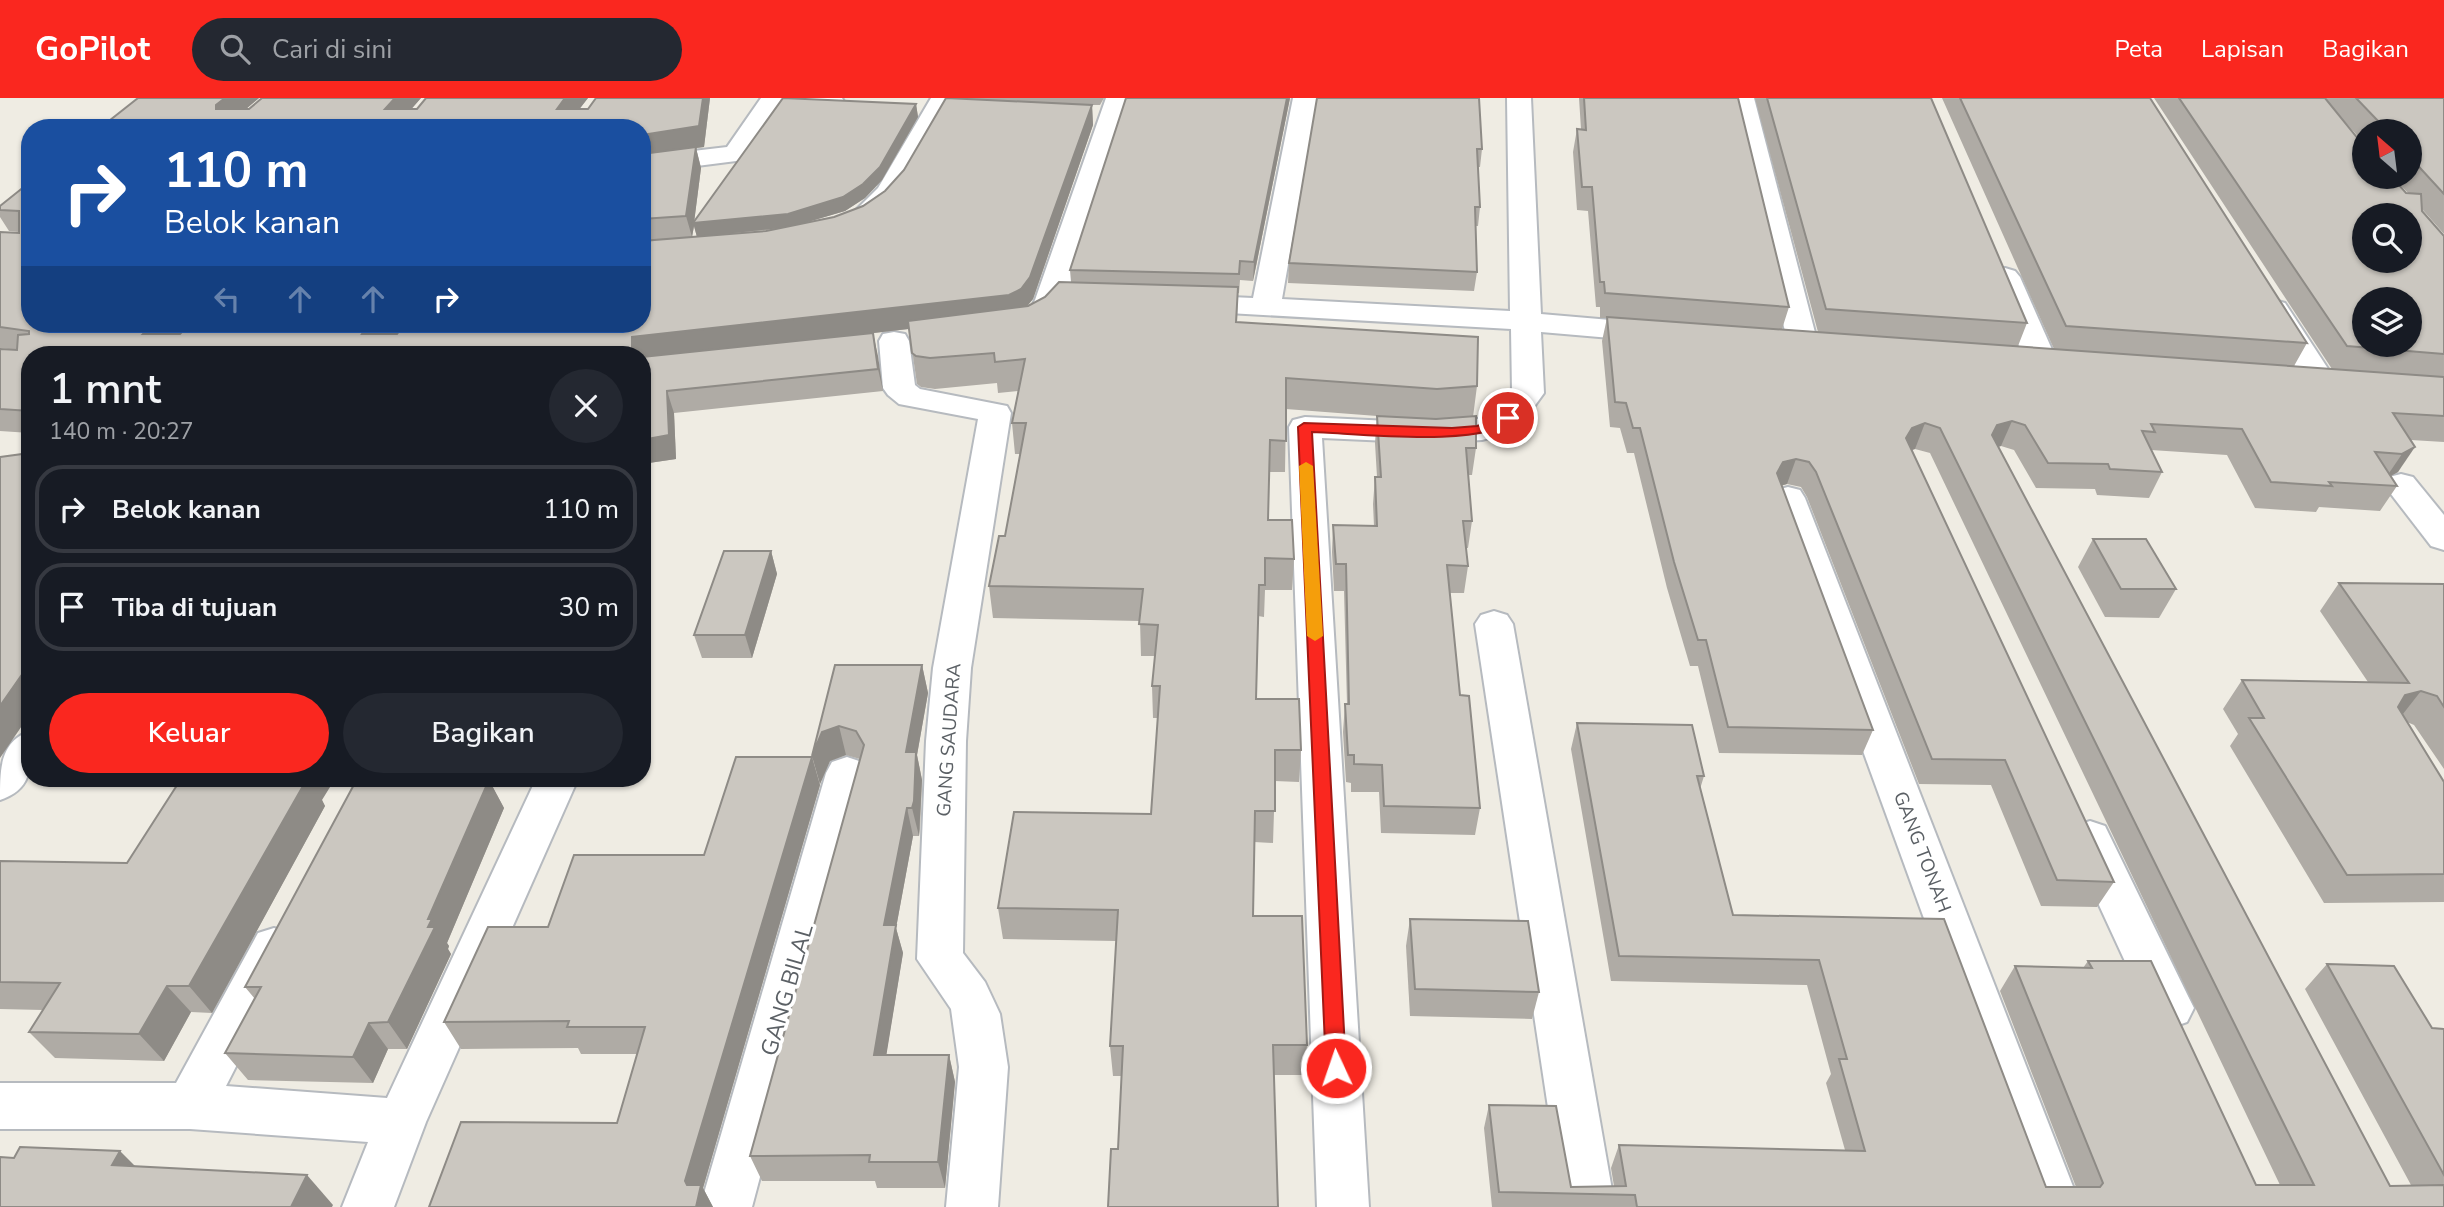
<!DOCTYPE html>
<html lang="id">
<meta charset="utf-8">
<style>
body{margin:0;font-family:"Nunito Sans",sans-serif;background:#242831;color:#f1f3f6;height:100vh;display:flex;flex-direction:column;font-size:26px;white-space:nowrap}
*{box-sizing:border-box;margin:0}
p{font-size:23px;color:#9ea1a6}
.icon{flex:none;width:38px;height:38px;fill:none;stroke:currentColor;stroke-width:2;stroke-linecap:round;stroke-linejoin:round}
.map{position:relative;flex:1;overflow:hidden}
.sheet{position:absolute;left:21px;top:248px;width:630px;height:441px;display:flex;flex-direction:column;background:#171b24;border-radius:28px;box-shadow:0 2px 5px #0004}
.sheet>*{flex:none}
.banner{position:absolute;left:21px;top:21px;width:630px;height:214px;border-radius:28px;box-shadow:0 2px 5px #0004;background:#1a4fa0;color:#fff;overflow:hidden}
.needle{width:46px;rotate:332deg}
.fabs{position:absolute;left:2352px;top:21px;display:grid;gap:14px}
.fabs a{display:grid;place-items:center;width:70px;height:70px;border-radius:50%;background:#171b24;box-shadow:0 2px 5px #0004;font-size:35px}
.pin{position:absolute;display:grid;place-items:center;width:60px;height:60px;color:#fff;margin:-30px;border:4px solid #fff;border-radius:50%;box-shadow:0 2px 7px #0007}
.me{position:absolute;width:77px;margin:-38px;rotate:357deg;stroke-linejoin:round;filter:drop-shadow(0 0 5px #0008)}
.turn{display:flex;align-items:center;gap:24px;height:147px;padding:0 28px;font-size:32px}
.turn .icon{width:91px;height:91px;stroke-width:2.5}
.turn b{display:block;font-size:49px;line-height:60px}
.lanes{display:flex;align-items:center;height:66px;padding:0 28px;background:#0003;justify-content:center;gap:35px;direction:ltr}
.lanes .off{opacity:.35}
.round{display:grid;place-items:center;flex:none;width:74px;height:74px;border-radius:37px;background:#242831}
.head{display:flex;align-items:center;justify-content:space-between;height:119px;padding:0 28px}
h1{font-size:42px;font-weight:600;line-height:52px}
.primary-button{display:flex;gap:14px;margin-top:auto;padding:14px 28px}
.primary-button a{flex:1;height:80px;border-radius:42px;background:#fa271f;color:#fff;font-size:28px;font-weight:600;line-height:80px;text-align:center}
.primary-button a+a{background:#242831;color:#f1f3f6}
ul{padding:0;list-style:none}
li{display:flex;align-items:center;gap:21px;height:88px;margin:0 14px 10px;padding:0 14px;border:4px solid #363941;border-radius:28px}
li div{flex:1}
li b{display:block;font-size:26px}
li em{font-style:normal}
header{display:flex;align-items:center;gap:42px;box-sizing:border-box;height:98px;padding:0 35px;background:#fa271f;color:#fff}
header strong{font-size:33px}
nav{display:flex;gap:38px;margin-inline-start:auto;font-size:24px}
.search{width:490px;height:63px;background:#242831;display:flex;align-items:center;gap:18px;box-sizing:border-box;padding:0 24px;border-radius:38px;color:#9ea1a6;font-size:26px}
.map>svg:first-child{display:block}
</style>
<header>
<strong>GoPilot</strong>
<div class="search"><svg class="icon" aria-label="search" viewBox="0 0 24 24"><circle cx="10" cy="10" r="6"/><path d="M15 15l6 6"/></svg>Cari di sini</div>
<nav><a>Peta</a><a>Lapisan</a><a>Bagikan</a></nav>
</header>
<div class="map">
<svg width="2444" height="1109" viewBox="0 0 2444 1109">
<rect width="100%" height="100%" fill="#efece3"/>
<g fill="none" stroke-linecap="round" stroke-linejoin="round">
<!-- minor casing -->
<g stroke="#b6babf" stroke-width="4">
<g id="minor">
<path d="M761 0H842L845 5 842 10H780L744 62 642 75V59L727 49Z"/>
<path d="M931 0H955L903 94 873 125H853L849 119 878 90Z"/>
<path d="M1106 0H1130L1065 202C1055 223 1040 240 1015 233L1011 227 1030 212 1035 202Z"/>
<path d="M1293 0H1317L1282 201 1510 213 1507 0H1531L1541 216 1657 226 1668 228 1672 235 1668 242 1657 244 1541 234 1544 295 1523 324 1511 334 1482 342 1433 345 1322 340 1369 1109H1317L1289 329 1293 322 1305 319 1433 325 1487 320 1512 294 1511 231 1175 212 1171 206 1175 200 1186 197 1253 200Z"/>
<path d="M1730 0H1754L1818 246 1814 253 1803 255 1792 253 1788 246Z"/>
<path d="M2005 170 2015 173 2020 179 2058 265 2053 272 2042 274 2031 272 2026 265 1990 179 1995 173Z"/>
<path d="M2274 202 2285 205 2289 211 2338 286 2333 293 2322 296 2311 293 2306 286 2259 211 2263 205Z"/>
<path d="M894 234 905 236 909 243 915 287 920 291 1007 308 1011 315 971 570 966 643 963 855 985 884 1000 916 1008 969 998 1109H946L959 969 951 911 917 861 926 643 933 570 978 321 899 306 888 297 883 290 879 243 883 236Z"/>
<path d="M2401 376 2413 379 2444 417V452L2431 448 2384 387 2389 379Z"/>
<path d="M1788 389 1800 392 1805 400 2081 1109H2029L1771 400 1776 392Z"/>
<path d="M1494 513 1507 517 1513 526 1615 1109H1563L1475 526 1481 517Z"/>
<path d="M30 633C30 664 36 690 0 702 0 670 0 644 30 633Z"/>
<path d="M847 659 862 664 868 675 752 1109H700L826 675 832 664Z"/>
<path d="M536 681H578L426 1024 394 1109H342L368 1044 190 1031H0V985H176L258 835 274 830 290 835 297 849 226 988 387 1000Z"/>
<path d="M2090 723 2105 728 2187 896 2194 910 2187 924 2170 930 2153 924 2068 740 2075 728Z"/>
</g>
</g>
<!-- minor -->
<use href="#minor" fill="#fff" fill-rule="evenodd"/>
</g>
<!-- wall -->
<g fill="#afaba5" fill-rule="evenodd">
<path d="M138 0H259L246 11H249L262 0H421L411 11H417L426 0H588L579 11H588L596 0H710L704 49 696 50 701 70 694 124 783 0 916 6 918 19 882 82 865 100 845 113 804 125 834 119 863 108 885 93 904 72 946 0 982 2 957 0H1104L1100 7H1092L1093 27 1033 201 1027 208 1045 199 1059 184H1071L1070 172 1126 0H1290L1253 183 1240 182 1239 195H1238L1237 224 1478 239 1477 288 1473 319 1476 318V350L1472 377H1468L1472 423 1468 450H1466L1468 468 1464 495H1449L1460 597 1469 598 1480 710 1475 737 1381 735 1379 694H1351V685L1346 684 1343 634 1345 606H1347L1344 493H1334L1332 454 1333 427 1374 428 1373 406 1375 379H1377L1375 345 1377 318 1286 311 1285 374H1269L1268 422H1292L1294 461 1292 492H1265L1264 519 1258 518 1256 601H1299L1301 652 1299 684 1275 683 1273 745 1254 744 1253 818H1302L1307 947 1305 977H1274L1278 1109H1108L1111 1051H1118L1122 978H1113L1110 948 1116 843 1003 841 998 810 1014 714 1151 716 1158 620H1153L1152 588 1155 558H1141L1140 523 993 520 989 488 999 438H1005L1020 356H1015L1012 325 1018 293 998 295 997 285 935 291 921 289 917 286 909 231 864 236 873 235 883 293 674 315 676 361 642 366V257H30V335L0 333V251L17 252 0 250V134L19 135V134L9 133 0 119V108L30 84V226H185L176 236H180L189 226H394L387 236H397L404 226H642V143L652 142 642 143V30H100ZM694 128 697 139H692ZM777 131 766 133 718 137Z"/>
<path d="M1317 0 1482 51 1480 69H1478L1480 109 1478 128H1475L1477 174 1474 193 1288 185 1289 165Z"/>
<path d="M1579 0H1738L1789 209 1782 231 1818 234 1755 0H1931L2027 225 2018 248 2054 251 1942 0H2150L2307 245 2294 268 2332 271 2154 0H2444V136L2422 111V113L2444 138V344L2411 342 2398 374 2391 378 2397 388 2380 413 2319 409 2316 414 2255 410 2227 357 2151 352 2162 374 2149 400 2097 397 2095 391 2036 390 2014 352 2001 348 1998 349 2390 1088 2411 1087 2305 891 2327 866 2432 930 2444 931V1109H1492L1484 1030 1489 1007 1571 1089 1614 1088 1611 1070 1619 1047 1845 1052 1826 985 1831 976 1807 887 1611 883 1571 651 1577 625 1704 678 1700 691 1733 817 1944 821 2046 1089H2076L2000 893 2015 868 2083 870 2088 863 2256 1087H2280L1930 355 1915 351 1912 352 2114 784 2097 809 2041 808 1991 687 1919 686 1807 399 1801 389 1787 386 1781 388 1873 632 1862 657 1719 655 1698 568H1690L1667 490 1634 355H1627L1620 330 1610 329 1602 243 1607 220H1600V209H1596L1588 113 1577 112 1573 54 1577 31H1581ZM2336 14 2364 45V33H2410V79H2393L2408 95H2406L2364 48Z"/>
<path d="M2093 441 2176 491 2159 520 2105 519 2078 469Z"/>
<path d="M771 453 777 476 752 560H702L694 537Z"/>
<path d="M2339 485 2444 486V671L2414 627 2407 624 2444 684V804L2324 805 2230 648 2238 636 2223 611 2242 582 2368 584 2320 513Z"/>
<path d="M835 567H922L928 595 917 657 922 682 920 731 919 738H913L896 830 903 855 886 957H949L955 984 945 1090H877L875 1083H762L750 1058 860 661 846 657 830 663 820 686 812 658Z"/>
<path d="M812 659 820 687 703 1090 713 1109H429L617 1025 637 956H581L578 950 461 951 444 924 548 829 704 757Z"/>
<path d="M489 682 504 710 447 845 449 848 448 851 451 856 407 951H388L373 985 248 982 225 955 255 901 245 889Z"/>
<path d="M322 702 325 708 212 915 191 914 164 963 55 960 29 934 43 912 0 911V763L127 765Z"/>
<path d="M1410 821 1539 894 1532 921 1410 918 1406 848Z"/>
</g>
<!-- shaded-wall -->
<g fill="#8e8b86">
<path d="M225 0H259L226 28 216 11V7Z"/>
<path d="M395 0H421L395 30 385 11Z"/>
<path d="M565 0H588L565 30 557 11Z"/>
<path d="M703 0H710L704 49 696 50 701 70 694 125 916 6 918 19 882 82 865 100 845 113 791 129 697 139 694 128 692 139 686 118 642 59V37Z"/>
<path d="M1287 0H1290L1253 183 1254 164Z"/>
<path d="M1092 7 1093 27 1033 201 1023 213 1011 219 642 262V257H632V239Z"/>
<path d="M153 226H185L158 257 143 236Z"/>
<path d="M369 226H394L373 257 362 236Z"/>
<path d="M873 235 878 258 883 293 878 271Z"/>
<path d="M667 293 674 315 676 361 642 366V342Z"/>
<path d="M2012 323 2001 348 1986 352 1992 337 1997 327Z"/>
<path d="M1925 325 1915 351 1902 355 1906 340 1912 330Z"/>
<path d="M2415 349 2398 374 2385 381 2402 356Z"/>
<path d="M1796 361 1787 386 1775 389 1777 375 1783 364Z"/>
<path d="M771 453 777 476 752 560 745 537Z"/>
<path d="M30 565V616L0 660V608Z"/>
<path d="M922 567 928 595 917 657 922 682 919 738 912 710 906 654Z"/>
<path d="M2421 593 2399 621 2383 625 2405 597Z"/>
<path d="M839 628 846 657 830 663 820 686 812 658 822 634Z"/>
<path d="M812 659 820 687 703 1090 713 1109H696L685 1083Z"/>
<path d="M302 681H335L322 702 325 708 212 915 189 888Z"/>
<path d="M489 682 504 710 447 845 449 848 448 851 451 856 407 951 388 924 428 829V821Z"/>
<path d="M907 710 913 738 896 830 903 855 882 984 874 957 884 827Z"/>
<path d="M167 888 191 914 164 963 139 936Z"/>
<path d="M369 925 388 951 373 985 353 959Z"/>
<path d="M949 957 955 984 945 1090 938 1064Z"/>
<path d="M120 1053 151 1084 112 1067Z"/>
<path d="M307 1077 333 1107 332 1109H291Z"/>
</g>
<!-- building -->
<g fill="#cbc7c0" stroke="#8e8b86" stroke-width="2" fill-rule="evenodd">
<path d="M138 0H225L216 7V11H249L262 0H395L385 11H417L426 0H565L557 11H588L596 0H703L699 28 642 37V30H100Z"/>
<path d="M783 0 916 6 880 69 863 86 843 99 788 116 693 125Z"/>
<path d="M946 0 1092 7 1030 179 1021 191 1009 197 632 239V257H30V313L0 311V251L17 252 18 237 29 236V233L0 229V134L19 135V113L0 112V108L30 84V226H153L143 236H180L189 226H369L362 236H397L404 226H642V143L766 133 834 119 863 108 885 93 904 72Z"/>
<path d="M1126 0H1287L1254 164 1240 163 1239 176 1070 172Z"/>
<path d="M1317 0H1479L1482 51H1477L1480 109H1475L1477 174 1289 165Z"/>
<path d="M1584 0H1738L1789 209 1605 195 1604 184H1600L1592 89H1582L1577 31 1586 32Z"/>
<path d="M1767 0H1931L2027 225 1826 211Z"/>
<path d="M1960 0H2150L2307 245 2066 228Z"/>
<path d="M2179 0H2325L2364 48V79H2392L2406 95 2421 96 2422 113 2444 138V256L2347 248ZM2364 117H2410V163H2364ZM2364 201H2410V247H2364Z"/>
<path d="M2356 0H2444V96L2410 59V33H2379V24Z"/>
<path d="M696 49 686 118 642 121V56Z"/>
<path d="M1059 184 1238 189 1236 224 1478 239 1477 288 1437 291 1286 280V343L1270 342 1268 422H1292L1294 461 1265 460V487H1259L1256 601H1299L1301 652H1275V713H1255L1253 818H1302L1307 947H1273L1278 1109H1108L1111 1051H1118L1123 948H1110L1118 812 998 810 1014 714 1151 716 1160 588H1152L1158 527 1139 526 1143 491 989 488 999 438H1005L1026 325H1012L1025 261 995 264 994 255 930 260 916 258 912 255 908 223 1028 208 1045 199Z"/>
<path d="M1607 219 2444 279V318L2393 315 2415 349 2402 356 2375 354 2397 388 2329 384 2332 388 2271 384 2242 331 2151 326 2155 334 2142 333 2162 374 2110 371 2108 366 2048 365 2025 327 2012 323 1997 327 1992 337 2390 1088 2444 1087V1109H1637L1635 1097 1499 1094 1489 1007 1556 1008 1571 1089 1626 1088 1619 1047 1865 1053 1839 961H1847L1819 862 1619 858 1577 625 1692 627 1704 678H1697L1733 817 1944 821 2046 1089H2100L2103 1085 2015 868 2092 870 2088 863H2151L2256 1087H2314L1940 330 1925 325 1912 330 1906 340 2114 784 2057 782 2005 662 1932 661 1816 374 1809 364 1796 361 1783 364 1777 375 1873 632 1728 629 1706 542H1698L1674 464 1640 330H1633L1626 305 1615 304Z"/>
<path d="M873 235 878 271 667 293 669 337 642 342V259Z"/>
<path d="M1377 318 1436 321 1476 318V350H1466L1472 423H1463L1468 468 1447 467 1460 597 1469 598 1480 710 1384 708 1382 667 1354 666V657H1348L1345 606H1349L1346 466H1336L1333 427 1377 428 1375 379H1381Z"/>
<path d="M30 355V565L0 608V359Z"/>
<path d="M2093 441H2146L2176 491H2121Z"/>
<path d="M724 453H771L745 537H694Z"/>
<path d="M2339 485 2444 486V609L2437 598 2421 593 2405 597 2398 609 2444 684V776L2347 777 2249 620H2264L2242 582 2409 585Z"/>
<path d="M835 567H922L906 654H916L914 703 912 710H907L884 827H896L874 957H949L938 1064H869L870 1057 750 1058 864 647 856 633 839 628 822 634 812 658Z"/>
<path d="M736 659H812L685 1083 687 1087H701L696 1109H429L461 1024 617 1025 645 929H567L569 923 444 924 488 829H548L574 757H704Z"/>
<path d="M181 681H307L189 888H167L139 936 29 934 60 885 0 884V763L127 765Z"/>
<path d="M357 681 489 682 428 821H432L428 829H435L388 924 369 925 353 959 225 955 261 889H245Z"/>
<path d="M1410 821 1528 823 1539 894 1415 891Z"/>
<path d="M2327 866 2394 868 2432 930 2444 931V1077Z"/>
<path d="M20 1049 120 1053 112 1067 307 1077 291 1109H0V1059L14 1060Z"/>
</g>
<!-- route -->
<path fill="#fa271f" stroke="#a21914" stroke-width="2" d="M1508 316 1515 320C1487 351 1354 335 1312 334L1346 970 1343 976 1336 979 1329 976 1326 970 1298 329 1304 325 1452 330 1477 328Z"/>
<!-- slow -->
<path fill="#f59e0b" d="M1306 364 1313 368 1323 538 1315 543 1307 538 1299 368Z"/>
<g text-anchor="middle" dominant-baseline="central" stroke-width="7" stroke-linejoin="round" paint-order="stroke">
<!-- street labels -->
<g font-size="19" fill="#5b6065" stroke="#fff">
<text transform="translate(949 642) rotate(-86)">GANG SAUDARA</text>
<text transform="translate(1922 754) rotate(69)">GANG TONAH</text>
</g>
<!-- near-street labels -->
<g font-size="23" fill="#5b6065" stroke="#fff">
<text transform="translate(787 892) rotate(-74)">GANG BILAL</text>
</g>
</g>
</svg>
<div class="fabs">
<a><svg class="needle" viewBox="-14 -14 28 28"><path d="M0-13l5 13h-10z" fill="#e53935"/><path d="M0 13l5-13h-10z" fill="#9ea1a6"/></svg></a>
<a><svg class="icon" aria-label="search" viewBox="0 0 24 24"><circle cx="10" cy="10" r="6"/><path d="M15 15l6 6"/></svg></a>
<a><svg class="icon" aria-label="layers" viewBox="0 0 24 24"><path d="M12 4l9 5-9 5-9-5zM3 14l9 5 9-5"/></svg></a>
</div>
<div class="pin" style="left:1508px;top:320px;background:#d93025"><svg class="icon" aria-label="arrive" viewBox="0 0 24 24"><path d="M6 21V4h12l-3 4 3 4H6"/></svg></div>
<svg class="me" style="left:1336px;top:970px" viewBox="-20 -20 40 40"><circle r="17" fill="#fa271f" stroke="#fff" stroke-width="3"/><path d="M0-11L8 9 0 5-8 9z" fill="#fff"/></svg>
<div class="banner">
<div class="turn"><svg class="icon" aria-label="right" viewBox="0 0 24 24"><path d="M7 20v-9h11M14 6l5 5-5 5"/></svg><div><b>110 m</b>Belok kanan</div></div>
<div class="lanes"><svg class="icon off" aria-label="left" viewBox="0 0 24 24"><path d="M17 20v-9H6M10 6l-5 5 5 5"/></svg><svg class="icon off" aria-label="ahead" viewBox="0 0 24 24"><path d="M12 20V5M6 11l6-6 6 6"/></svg><svg class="icon off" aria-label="ahead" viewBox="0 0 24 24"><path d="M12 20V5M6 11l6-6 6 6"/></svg><svg class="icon" aria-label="right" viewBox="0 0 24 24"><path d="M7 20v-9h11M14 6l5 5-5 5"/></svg></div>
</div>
<section class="sheet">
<div class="head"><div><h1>1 mnt</h1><p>140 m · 20:27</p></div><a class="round"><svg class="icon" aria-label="close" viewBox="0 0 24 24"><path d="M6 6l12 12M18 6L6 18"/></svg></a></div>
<ul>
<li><svg class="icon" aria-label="right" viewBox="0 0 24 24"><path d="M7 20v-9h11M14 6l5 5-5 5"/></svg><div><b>Belok kanan</b></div><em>110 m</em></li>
<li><svg class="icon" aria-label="arrive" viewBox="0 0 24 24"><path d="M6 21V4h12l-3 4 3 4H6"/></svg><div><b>Tiba di tujuan</b></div><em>30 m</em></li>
</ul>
<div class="primary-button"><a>Keluar</a><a>Bagikan</a></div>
</section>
</div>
